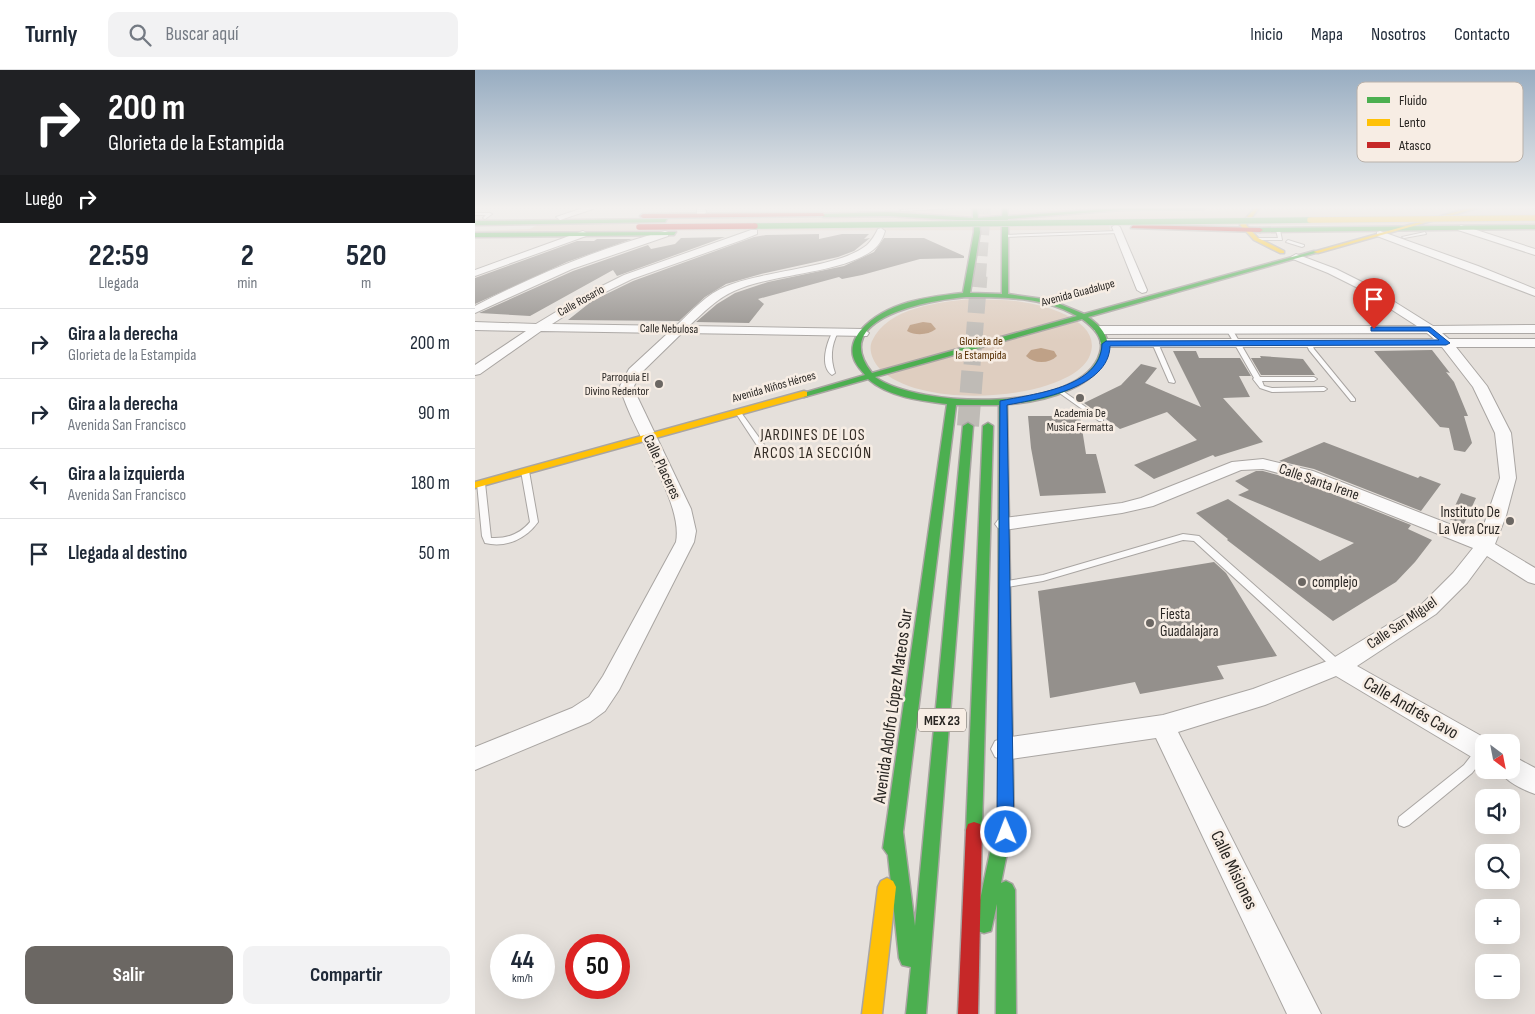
<!DOCTYPE html>
<html lang="es">
<meta charset="utf-8">
<style>
body{margin:0;font-family:"Sofia Sans Condensed",sans-serif;background:#f2f2f3;color:#1f2937;height:100vh;display:flex;flex-direction:column;font-size:19px;white-space:nowrap}
*{box-sizing:border-box;margin:0}
p{font-size:16px;color:#747a83}
.icon{flex:none;width:28px;height:28px;fill:none;stroke:currentColor;stroke-width:2;stroke-linecap:round;stroke-linejoin:round}
.map{position:relative;flex:1;overflow:hidden}
.drawer{display:flex;flex-direction:column;background:#fff;width:475px}
.drawer>*{flex:none}
.banner{background:#202124;color:#fff;overflow:hidden}
.needle{width:32px;rotate:148deg}
.tools{position:absolute;left:1000px;top:664px;display:grid;gap:10px}
.tools a{display:grid;place-items:center;width:45px;height:45px;border-radius:10px;background:#fff;box-shadow:0 5px 20px #0002;font-size:25px}
.speed{position:absolute;left:15px;top:864px;display:flex;gap:10px;font-size:25px;font-weight:700;text-align:center}
.speed>*{display:grid;place-content:center;width:65px;height:65px;border-radius:50%;background:#fff;box-shadow:0 5px 20px #0002;line-height:1}
.speed small{font-size:12px;font-weight:400}
.speed .limit{border:8px solid #d22;background:#fff;color:#111}
.pin{position:absolute;display:grid;place-items:center;width:42px;height:42px;color:#fff;margin:-51px -21px;border-radius:50% 50% 50% 0;rotate:-45deg;box-shadow:0 0 5px #0007}
.pin .icon{rotate:45deg}
.me{position:absolute;width:55px;margin:-28px;rotate:359deg;stroke-linejoin:round;filter:drop-shadow(0 0 4px #0008)}
.turn{display:flex;align-items:center;gap:18px;height:105px;padding:0 25px;font-size:22px}
.turn .icon{width:65px;height:65px;stroke-width:2.5}
.turn b{display:block;font-size:35px;line-height:42px}
.then{display:flex;align-items:center;height:48px;padding:0 25px;background:#0003;gap:10px;font-size:19px}
.eta{display:flex;justify-content:space-evenly;align-items:center;height:85px;text-align:center}
.eta b{font-size:30px;font-weight:700;line-height:35px}
.cta{display:flex;gap:10px;margin-top:auto;padding:10px 25px}
.cta a{flex:1;height:58px;border-radius:10px;background:#6b6763;color:#fff;font-size:20px;font-weight:700;line-height:58px;text-align:center}
.cta a+a{background:#f2f2f3;color:#1f2937}
ul{padding:0;list-style:none}
li{display:flex;align-items:center;gap:15px;height:70px;padding:0 25px;border-top:1px solid #e0e1e3}
li div{flex:1}
li b{display:block;font-size:19px}
li em{font-style:normal}
header{display:flex;align-items:center;gap:30px;box-sizing:border-box;height:70px;padding:0 25px;background:#fff;border-bottom:1px solid #e0e1e3}
header strong{font-size:24px}
nav{display:flex;gap:28px;margin-inline-start:auto;font-size:18px}
.search{width:350px;height:45px;background:#f2f2f3;display:flex;align-items:center;gap:12px;box-sizing:border-box;padding:0 18px;border-radius:10px;color:#747a83;font-size:19px}
main{display:flex;flex:1;min-height:0}
.map>svg:first-child{display:block}
</style>
<header>
<strong>Turnly</strong>
<div class="search"><svg class="icon" aria-label="search" viewBox="0 0 24 24"><circle cx="10" cy="10" r="6"/><path d="M15 15l6 6"/></svg>Buscar aquí</div>
<nav><a>Inicio</a><a>Mapa</a><a>Nosotros</a><a>Contacto</a></nav>
</header>
<main>
<section class="drawer">
<div class="banner">
<div class="turn"><svg class="icon" aria-label="right" viewBox="0 0 24 24"><path d="M7 20v-9h11M14 6l5 5-5 5"/></svg><div><b>200 m</b>Glorieta de la Estampida</div></div>
<div class="then">Luego<svg class="icon" aria-label="right" viewBox="0 0 24 24"><path d="M7 20v-9h11M14 6l5 5-5 5"/></svg></div>
</div>
<div class="eta">
<div><b>22:59</b><p>Llegada</p></div>
<div><b>2</b><p>min</p></div>
<div><b>520</b><p>m</p></div>
</div>
<ul>
<li><svg class="icon" aria-label="right" viewBox="0 0 24 24"><path d="M7 20v-9h11M14 6l5 5-5 5"/></svg><div><b>Gira a la derecha</b><p>Glorieta de la Estampida</p></div><em>200 m</em></li>
<li><svg class="icon" aria-label="right" viewBox="0 0 24 24"><path d="M7 20v-9h11M14 6l5 5-5 5"/></svg><div><b>Gira a la derecha</b><p>Avenida San Francisco</p></div><em>90 m</em></li>
<li><svg class="icon" aria-label="left" viewBox="0 0 24 24"><path d="M17 20v-9H6M10 6l-5 5 5 5"/></svg><div><b>Gira a la izquierda</b><p>Avenida San Francisco</p></div><em>180 m</em></li>
<li><svg class="icon" aria-label="arrive" viewBox="0 0 24 24"><path d="M6 21V4h12l-3 4 3 4H6"/></svg><div><b>Llegada al destino</b></div><em>50 m</em></li>
</ul>
<div class="cta"><a>Salir</a><a>Compartir</a></div>
</section>
<div class="map">
<svg width="1060" height="944" viewBox="0 0 1060 944">
<rect width="100%" height="100%" fill="#e5e0db"/>
<!-- green -->
<g fill="#dfcec0">
<path d="M1060 138V155H634L635 160 0 161 55 159 70 151 385 146 439 140Z"/>
<path d="M497 229C514 230 531 229 547 232 571 235 628 251 615 285 609 301 588 310 573 315 531 330 439 333 405 299 398 292 393 280 397 271 413 237 464 232 497 229Z"/>
</g>
<!-- water -->
<g fill="#bfa187">
<path d="M448 252 456 253 461 259C453 265 441 266 432 261L435 255Z"/>
<path d="M566 278 579 281 582 286C574 294 559 294 551 286L556 280Z"/>
</g>
<!-- building -->
<g fill="#94908c">
<path d="M344 164V169L367 164H394L389 169 395 168 379 181 363 187 286 204 251 214 230 227 204 251 93 250 117 231 158 211 279 167 291 165Z"/>
<path d="M250 167 142 206 138 200 55 246 4 243 98 201 173 175 176 179 200 174 206 168Z"/>
<path d="M409 168H449L489 186V188L445 189 387 205 367 209 364 207 283 229 289 234 274 253 221 252 242 234 260 223 293 212 369 196 399 182Z"/>
<path d="M122 169H157L92 192 0 234V208L102 171H119Z"/>
<path d="M957 280 975 303 971 302 979 312 993 346H989L997 373 990 382 979 380 974 358 965 357 899 281Z"/>
<path d="M698 281H721L724 288H765L776 306H764L775 327 748 328 788 372 740 387 738 385 679 409 659 395 722 370 692 342 645 359 609 333 646 315 666 294 682 298 670 313 726 337Z"/>
<path d="M785 286 828 289 840 305H786L776 288H786Z"/>
<path d="M553 346H605L611 384H621L631 423 565 426 556 378Z"/>
<path d="M849 372 943 408 945 406 966 414 946 441 839 399 804 391Z"/>
<path d="M781 401H788L825 411 936 455 933 459 957 470 940 492 921 512 858 551 752 470 753 469 721 443 753 429 845 491 879 473 763 425 774 420 760 411Z"/>
<path d="M986 423 1001 428 989 454 974 449Z"/>
<path d="M739 492 751 503 802 586 742 596 749 609 665 624 660 612 575 628 563 521Z"/>
</g>
<g fill="none" stroke-linecap="round" stroke-linejoin="round">
<!-- primary-tunnel-far2 -->
<path stroke="#bfbbb6" stroke-width="14" stroke-dasharray="14 7" stroke-linecap="butt" d="M504 207 509 138"/>
<!-- primary-tunnel-far1 -->
<path stroke="#bfbbb6" stroke-width="17" stroke-dasharray="17 9" stroke-linecap="butt" d="M497 295 504 206"/>
<!-- primary-tunnel -->
<path stroke="#bfbbb6" stroke-width="22" stroke-dasharray="22 11" stroke-linecap="butt" d="M493 356 498 293"/>
<!-- lane casing -->
<g stroke="#a9a5a2" stroke-width="2">
<g id="lane">
<path d="M452 138H478L427 141 425 140Z"/>
<path d="M0 143H15L17 144 10 149 8 148 11 145H0Z"/>
<path d="M803 159 805 160 807 170H781L779 169 781 168H803L801 160Z"/>
<path d="M643 161 644 163 530 167 528 166 530 165Z"/>
<path d="M950 162 951 164 929 168 927 167Z"/>
<path d="M813 170 829 175V176L827 177 811 172Z"/>
<path d="M754 257 757 259 785 307H839L842 309 839 311H787L789 316 797 318 849 317 852 319 849 321 797 322 785 318 778 309 779 308 751 259Z"/>
<path d="M358 261 363 262C356 276 355 288 360 303L357 305C344 296 352 272 358 261Z"/>
<path d="M678 272 683 273 700 312 699 313 694 312 677 273Z"/>
<path d="M832 272H836L839 279 880 329V331H876L834 280 831 273Z"/>
<path d="M585 319 628 349V351H624L583 322 582 321Z"/>
<path d="M263 340 265 341 293 380 292 382H289L285 380 260 342Z"/>
<path d="M47 399H50L54 401 63 452C51 469 31 478 10 473L7 466 2 413 6 411 10 413 16 468C32 469 45 464 55 452L46 401Z"/>
<path d="M708 464 724 466 867 593 868 596 867 599 863 600 859 599 719 471 708 470 568 511 532 517 529 516 527 514 529 512 532 511 568 505Z"/>
<path d="M1007 676H1009V688L997 703 934 755 929 757 924 755 923 751 924 747 989 695 1003 677Z"/>
</g>
</g>
<!-- street casing -->
<g stroke="#a9a5a2" stroke-width="2">
<g id="street">
<path d="M108 138H121L85 150 81 147Z"/>
<path d="M222 138H230L231 142 228 147H222Z"/>
<path d="M641 154 645 157 672 220 671 222 667 223 662 220 637 157Z"/>
<path d="M986 155 1060 179V185L983 160 982 158Z"/>
<path d="M406 158 410 161C408 168 404 175 398 180 366 204 298 203 259 221 241 229 228 243 214 256L388 259 394 263 392 266 207 263 165 304 159 316 161 324 216 439 221 461 219 472 144 620 130 641 115 652 0 700V677L97 638 114 627 128 606 201 472C209 431 155 359 145 316L154 299 193 263 66 261 5 304 0 305V295L51 261 0 260V252L61 254 109 225 149 205 276 160H282V164L267 170 157 209 116 229 77 254 201 256C217 241 231 224 252 216 290 200 364 198 392 175 397 170 400 165 403 159Z"/>
<path d="M108 161 113 164 111 166 0 206V200Z"/>
<path d="M190 161 193 162V166L97 199 0 243V236C60 205 124 178 190 161Z"/>
<path d="M905 161 1003 196 1060 219V226L902 166V162Z"/>
<path d="M821 184 861 199 891 214 958 256 1060 255V263H967L974 269H1060V277H981L1012 316 1036 363 1041 408 1031 446 1020 474 1060 498V514L1053 512 1012 486 992 513 961 544 882 596 1017 672H1009V692L1000 689 861 606 790 635 703 662 846 944H812L681 668 529 690 520 687 516 679 520 671 529 668 688 645 778 619 855 590 947 534 978 503 998 478 826 409 788 399 766 400 678 436 647 443 529 460 523 458 520 454 523 450 529 448 647 433 666 428 757 392 788 389 838 401 1005 466 1025 408 1020 363 998 317 967 277H631L625 273 631 269H959L952 263 625 264 619 260 625 256H942L883 218 853 203 818 189 816 187Z"/>
<path d="M1036 685 1060 698V724C1048 720 1030 711 1024 700H1036Z"/>
</g>
</g>
<!-- fast casing -->
<g stroke="#a9a5a2" stroke-width="3">
<g id="fast">
<path d="M498 138H502L503 148 527 146 528 138H532L533 146 642 138H731L729 139 646 140 533 149V224L575 230 609 244 839 181 844 182 613 247C651 273 628 304 596 319 577 328 553 333 532 334L539 761 535 768 526 813 531 811 537 814 540 820 541 944H521L522 834 516 861 509 863 502 861 500 854 523 744 524 335H481L428 762 440 856 488 356 493 353 498 356 451 944H431L436 897 427 895 424 888 413 785 408 778 472 334C447 331 413 327 393 309L329 327 325 324 390 305C386 300 381 295 379 289 375 279 379 268 386 260 411 232 452 227 488 223L499 162V151L413 146 348 147 346 144 413 142 498 148ZM527 150V224L495 223 505 162 504 151ZM491 227C529 227 568 227 602 246L397 303C352 247 456 230 491 227ZM607 249C618 257 630 268 625 283 608 344 442 338 400 307Z"/>
<path d="M192 149 190 152 0 155V151Z"/>
<path d="M1060 155V159L785 162 782 160 785 158Z"/>
<path d="M201 162 199 165 0 167V163Z"/>
<path d="M513 353 518 356 507 760 505 766 499 768 493 766 491 760 508 356Z"/>
</g>
</g>
<!-- slow casing -->
<g stroke="#a9a5a2" stroke-width="3">
<g id="slow">
<path d="M780 138H784L771 155 783 168 809 181V183H805L779 170 765 155Z"/>
<path d="M995 138H1002L843 183 838 182Z"/>
<path d="M329 321 332 322V326L0 418V412Z"/>
<path d="M412 808 418 811 421 817 407 944H387L403 817 406 811Z"/>
</g>
</g>
<!-- jam casing -->
<g stroke="#a9a5a2" stroke-width="3">
<g id="jam">
<path d="M348 143 350 146 168 148 165 146 168 144Z"/>
<path d="M658 155 785 158 788 160 785 162 656 158Z"/>
<path d="M499 752 505 754 507 760 503 944H483L491 760 493 754Z"/>
</g>
</g>
<!-- lane -->
<use href="#lane" fill="#fbfafa" fill-rule="evenodd"/>
<!-- street -->
<use href="#street" fill="#fbfafa" fill-rule="evenodd"/>
<!-- fast -->
<use href="#fast" fill="#4caf50" fill-rule="evenodd"/>
<!-- slow -->
<use href="#slow" fill="#ffc107" fill-rule="evenodd"/>
<!-- jam -->
<use href="#jam" fill="#c62828" fill-rule="evenodd"/>
<!-- fast-bridge casing -->
<g stroke="#bebcba" stroke-width="7" stroke-linecap="butt">
<path id="fast-bridge" d="M280 156 835 150"/>
</g>
<!-- slow-bridge casing -->
<g stroke="#bebcba" stroke-width="7" stroke-linecap="butt">
<path id="slow-bridge" d="M835 150 1060 148"/>
</g>
<!-- jam-bridge casing -->
<g stroke="#bebcba" stroke-width="7" stroke-linecap="butt">
<path id="jam-bridge" d="M164 157 280 156"/>
</g>
<!-- fast-bridge -->
<use href="#fast-bridge" stroke="#4caf50" stroke-width="5.5"/>
<!-- slow-bridge -->
<use href="#slow-bridge" stroke="#ffc107" stroke-width="5.5"/>
<!-- jam-bridge -->
<use href="#jam-bridge" stroke="#c62828" stroke-width="5.5"/>
</g>
<!-- sky -->
<linearGradient id="sky" x2="0" y2="1"><stop stop-color="#97acc1"/><stop offset="0.51" stop-color="#f3f1ef"/><stop offset="1" stop-color="#f3f1ef" stop-opacity="0"/></linearGradient>
<rect width="1060" height="270" fill="url(#sky)"/>
<!-- route -->
<path fill="#1a73e8" stroke="#114b97" d="M896 257H955L975 273 971 275 635 276C634 318 564 329 532 335L539 762 537 767 531 770 525 767 522 762 525 331C557 324 626 318 627 274L631 271 964 270 953 261H896Z"/>
<!-- markers -->
<g fill="#6b6763" stroke="#f7ede4" stroke-width="2">
<circle cx="184" cy="314" r="5"/>
<circle cx="605" cy="328" r="5"/>
<circle cx="1035" cy="451" r="5"/>
<circle cx="827" cy="512" r="5"/>
<circle cx="675" cy="553" r="5"/>
</g>
<g text-anchor="middle" dominant-baseline="central" stroke-width="5" stroke-linejoin="round" paint-order="stroke">
<!-- far-street labels -->
<g font-size="12" fill="#292623" stroke="#f7ede4">
<text transform="translate(603 223) rotate(-15)">Avenida Guadalupe</text>
<text transform="translate(106 231) rotate(-29)">Calle Rosario</text>
<text transform="translate(194 259) rotate(1)">Calle Nebulosa</text>
<text transform="translate(299 317) rotate(-16)">Avenida Niños Héroes</text>
</g>
<!-- far-park labels -->
<g font-size="12" fill="#542d00" stroke="#f7ede4">
<text x="506" y="271">Glorieta de<tspan x="506" dy="14">la Estampida</tspan></text>
</g>
<!-- far-poi labels -->
<g font-size="12" fill="#292623" stroke="#f7ede4" text-anchor="end">
<text x="174" y="307">Parroquia El<tspan x="174" dy="14">Divino Redentor</tspan></text>
<text x="605" y="343" text-anchor="middle">Academia De<tspan x="605" dy="14">Musica Fermatta</tspan></text>
</g>
<!-- shield labels -->
<rect fill="#f7ede4" stroke="#67625d" stroke-width="1" x="443" y="638.5" width="48" height="23" rx="4"/>
<g font-size="14" font-weight="bold" fill="#292623">
<text x="467" y="650">MEX 23</text>
</g>
<!-- street labels -->
<g font-size="15" fill="#292623" stroke="#f7ede4">
<text transform="translate(187 397) rotate(65)">Calle Placeres</text>
<text transform="translate(844 412) rotate(19)">Calle Santa Irene</text>
<text transform="translate(927 553) rotate(-34)">Calle San Miguel</text>
</g>
<!-- poi labels -->
<g font-size="15" fill="#292623" stroke="#f7ede4" text-anchor="start">
<text x="1025" y="442" text-anchor="end">Instituto De<tspan x="1025" dy="17">La Vera Cruz</tspan></text>
<text x="837" y="512">complejo</text>
<text x="685" y="544">Fiesta<tspan x="685" dy="17">Guadalajara</tspan></text>
</g>
<!-- neighbourhood labels -->
<g font-size="16" letter-spacing="1" fill="#352e27" stroke="#f7ede4">
<text x="338" y="365">JARDINES DE LOS<tspan x="338" dy="18">ARCOS 1A SECCIÓN</tspan></text>
</g>
<!-- near-street labels -->
<g font-size="18" fill="#292623" stroke="#f7ede4">
<text transform="translate(418 636) rotate(-82)">Avenida Adolfo López Mateos Sur</text>
<text transform="translate(936 638) rotate(30)">Calle Andrés Cavo</text>
<text transform="translate(759 800) rotate(64)">Calle Misiones</text>
</g>
</g>
<!-- legend -->
<rect x="882" y="12" width="166" height="80" rx="8" fill="#f7ede4" stroke="#b9b1aa" stroke-width="1"/>
<rect x="892" y="27" width="23" height="6" fill="#4caf50"/>
<rect x="892" y="49" width="23" height="7" fill="#ffc107"/>
<rect x="892" y="72" width="23" height="6" fill="#c62828"/>
<g font-size="14" fill="#292623">
<text x="924" y="35">Fluido</text>
<text x="924" y="57">Lento</text>
<text x="924" y="80">Atasco</text>
</g>
</svg>
<div class="tools">
<a><svg class="needle" viewBox="-14 -14 28 28"><path d="M0-13l5 13h-10z" fill="#e53935"/><path d="M0 13l5-13h-10z" fill="#747a83"/></svg></a>
<a><svg class="icon" aria-label="sound" viewBox="0 0 24 24"><path d="M4 9h4l5-4v14l-5-4H4zM17 9q2 3 0 6"/></svg></a>
<a><svg class="icon" aria-label="search" viewBox="0 0 24 24"><circle cx="10" cy="10" r="6"/><path d="M15 15l6 6"/></svg></a>
<a>+</a>
<a>−</a>
</div>
<div class="speed"><div>44<small>km/h</small></div><div class="limit">50</div></div>
<div class="pin" style="left:899px;top:259px;background:#d93025"><svg class="icon" aria-label="arrive" viewBox="0 0 24 24"><path d="M6 21V4h12l-3 4 3 4H6"/></svg></div>
<svg class="me" style="left:531px;top:762px" viewBox="-20 -20 40 40"><circle r="17" fill="#1a73e8" stroke="#fff" stroke-width="3"/><path d="M0-11L8 9 0 5-8 9z" fill="#fff"/></svg>
</div>
</main>
